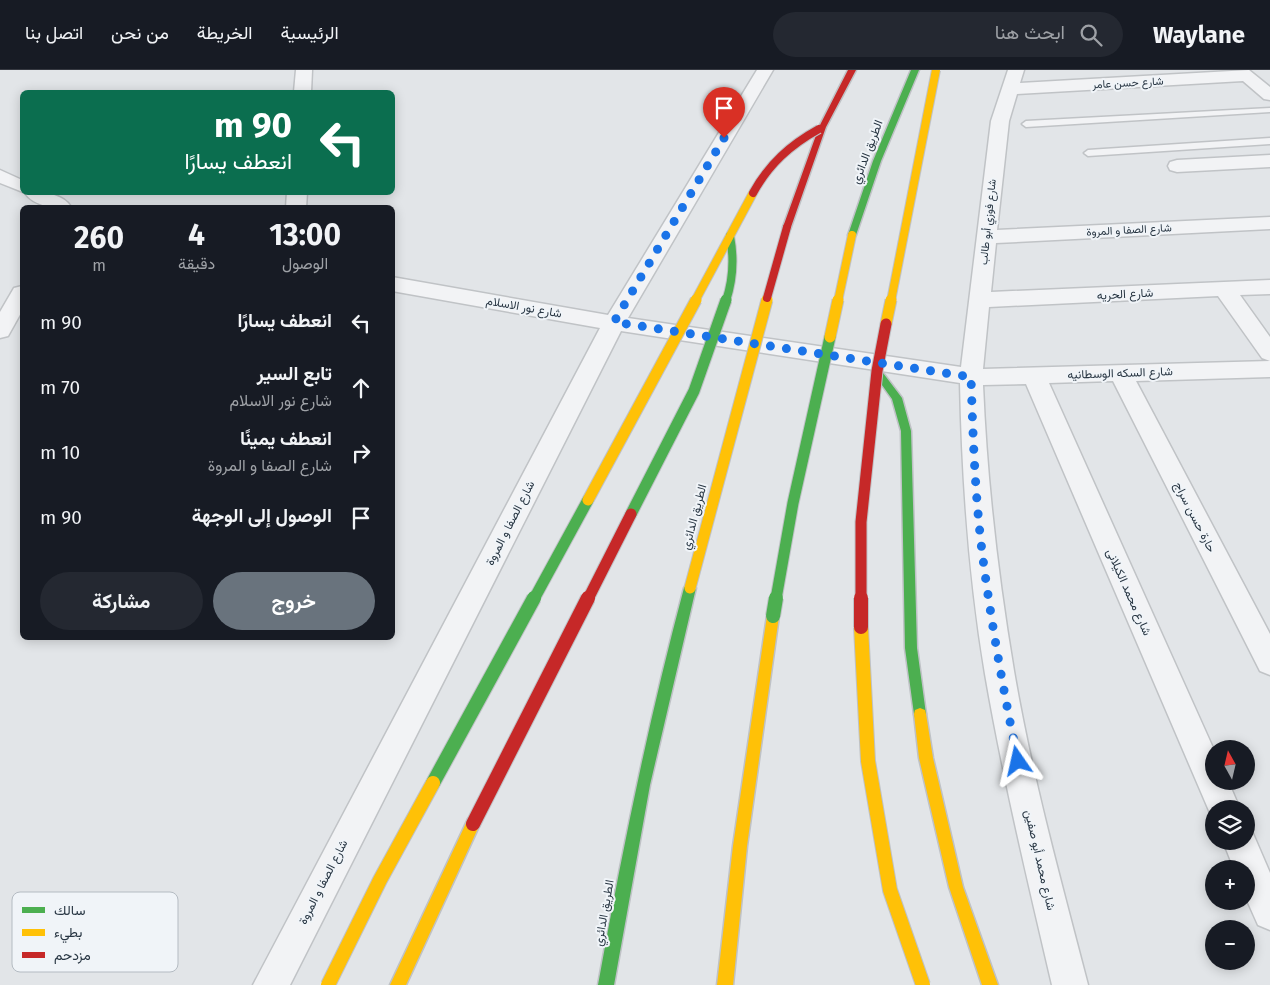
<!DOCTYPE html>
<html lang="ar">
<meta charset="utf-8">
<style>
body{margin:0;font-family:"Fira Sans",Vazirmatn,sans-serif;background:#242831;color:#f1f3f6;direction:rtl;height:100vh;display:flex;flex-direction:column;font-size:19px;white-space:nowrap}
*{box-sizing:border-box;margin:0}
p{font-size:16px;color:#9ea1a6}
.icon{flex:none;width:28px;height:28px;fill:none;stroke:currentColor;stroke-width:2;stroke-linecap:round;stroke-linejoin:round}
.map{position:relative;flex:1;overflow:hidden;direction:ltr}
.side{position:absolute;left:20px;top:135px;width:375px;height:435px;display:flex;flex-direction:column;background:#171b24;border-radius:8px;box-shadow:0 2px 12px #0003;direction:rtl}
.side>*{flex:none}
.hud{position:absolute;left:20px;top:20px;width:375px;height:105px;border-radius:8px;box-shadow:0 2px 12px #0003;direction:rtl;background:#0b6e4f;color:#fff;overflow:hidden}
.needle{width:32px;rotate:352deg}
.controls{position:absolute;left:1205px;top:670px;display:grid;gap:10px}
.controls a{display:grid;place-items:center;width:50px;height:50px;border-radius:50%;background:#171b24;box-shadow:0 2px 12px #0003;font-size:25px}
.pin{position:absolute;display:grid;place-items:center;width:42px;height:42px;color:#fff;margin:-51px -21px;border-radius:50% 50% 50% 0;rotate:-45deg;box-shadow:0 0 5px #0007}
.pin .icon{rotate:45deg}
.me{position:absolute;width:55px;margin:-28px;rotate:349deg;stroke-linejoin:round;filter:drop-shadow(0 0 4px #0008)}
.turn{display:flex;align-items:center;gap:18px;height:105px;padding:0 20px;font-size:22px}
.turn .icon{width:65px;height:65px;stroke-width:2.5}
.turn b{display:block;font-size:35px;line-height:42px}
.eta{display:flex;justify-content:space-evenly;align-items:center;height:85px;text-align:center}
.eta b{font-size:30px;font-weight:700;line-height:35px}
.action{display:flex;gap:10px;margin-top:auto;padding:10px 20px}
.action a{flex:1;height:58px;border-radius:30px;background:#69737d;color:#fff;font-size:20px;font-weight:700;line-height:58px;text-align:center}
.action a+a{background:#242831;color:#f1f3f6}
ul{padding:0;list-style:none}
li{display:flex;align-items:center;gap:15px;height:65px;padding:0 20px}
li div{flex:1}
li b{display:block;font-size:19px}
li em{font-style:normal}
header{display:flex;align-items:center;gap:30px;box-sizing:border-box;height:70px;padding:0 25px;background:#171b24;border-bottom:1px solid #363941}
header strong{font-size:24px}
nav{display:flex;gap:28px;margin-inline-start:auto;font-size:18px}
.search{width:350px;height:45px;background:#242831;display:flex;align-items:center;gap:12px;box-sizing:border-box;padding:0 18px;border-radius:28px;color:#9ea1a6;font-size:19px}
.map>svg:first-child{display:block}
</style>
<header>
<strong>Waylane</strong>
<div class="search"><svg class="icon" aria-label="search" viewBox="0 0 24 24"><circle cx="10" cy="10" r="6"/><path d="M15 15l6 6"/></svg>ابحث هنا</div>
<nav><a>الرئيسية</a><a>الخريطة</a><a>من نحن</a><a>اتصل بنا</a></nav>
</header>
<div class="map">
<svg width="1270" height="915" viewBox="0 0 1270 915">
<rect width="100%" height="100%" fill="#e2e5e8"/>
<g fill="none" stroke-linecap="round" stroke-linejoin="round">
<!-- lane casing -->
<g stroke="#c0c3c6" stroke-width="3">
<g id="lane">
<path d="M1270 38V42L1026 57 1022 54 1026 51Z"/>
<path d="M1270 68V74L1088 86 1084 83 1088 80Z"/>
</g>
</g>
<!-- street casing -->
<g stroke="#c0c3c6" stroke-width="3">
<g id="street">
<path d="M296 0H312L311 22H294Z"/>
<path d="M757 0H773L628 248 961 297 991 51 1008 0H1024L1020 13 1249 0 1270 17V30L1264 29 1243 11 1017 24 1009 51 997 160 1270 147V159L996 173 991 222 1270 210V224L1240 225 1270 267V291L1262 288 1218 226 989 237 983 299 1270 291V307L1136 311 1270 564V605L1260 601 1113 311 1049 313 1214 680V711H1228L1240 739H1214L1213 750 1026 314 983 315C987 411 998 506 1014 601 1032 707 1061 811 1088 915H1052C1028 812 1003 708 985 604 969 508 962 411 960 313L621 261 290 915H253L600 258 392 221V207L608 245Z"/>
<path d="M1270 85V97L1177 102 1170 100 1168 96 1170 92 1177 90Z"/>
<path d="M0 100 22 110 23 122 0 113Z"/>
<path d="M24 122C40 122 62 122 72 138 56 138 35 138 24 122Z"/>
<path d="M287 122H307L306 138H286Z"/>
<path d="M22 216V241L8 266 0 268V242L14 218Z"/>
<path d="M1246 758 1251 759 1270 803V860L1258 855 1246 828V799H1234L1223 771H1246Z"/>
</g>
</g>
<!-- fast casing -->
<g stroke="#bfc2c6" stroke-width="3">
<g id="fast">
<path d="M911 0H919L881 91 856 165 852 168 849 167 848 165 873 91Z"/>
<path d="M877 298 880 299 902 328 911 361 917 578 926 644 925 648 920 650 915 648 914 644 905 578 901 361 892 329 872 301Z"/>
<path d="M690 513 694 515 696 518 650 715 614 915H598C622 781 649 649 684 518L686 515Z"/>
</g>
</g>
<!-- slow casing -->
<g stroke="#bfc2c6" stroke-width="3">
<g id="slow">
<path d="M773 541 777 542 779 546 747 776 733 915H717L733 776 767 546 769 542Z"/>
<path d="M920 638 925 640 926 644 933 688 963 817 998 915H982L949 817 919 688 914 644 915 640Z"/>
<path d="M473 747 478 749 480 754 406 915H390L468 749Z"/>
</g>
</g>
<!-- jam casing -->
<g stroke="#bfc2c6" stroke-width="3">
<path id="jam" d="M848 0H856L826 57 791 157 790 159H784L783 157 819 57Z"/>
</g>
<!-- lane -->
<use href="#lane" fill="#f2f3f5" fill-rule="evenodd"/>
<!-- street -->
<use href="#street" fill="#f2f3f5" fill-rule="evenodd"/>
<!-- fast -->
<use href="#fast" fill="#4caf50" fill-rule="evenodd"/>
<!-- slow -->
<use href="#slow" fill="#ffc107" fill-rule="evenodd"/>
<!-- jam -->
<use href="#jam" fill="#c62828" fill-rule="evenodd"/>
<!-- fast-bridge-far2 casing -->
<g stroke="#bfc2c6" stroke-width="10" stroke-linecap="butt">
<path id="fast-bridge-far2" d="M726 231C733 210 734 187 730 166"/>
</g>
<!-- fast-bridge-far1 casing -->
<g stroke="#bfc2c6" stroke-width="13" stroke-linecap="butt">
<g id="fast-bridge-far1">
<path d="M631 444 694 321 726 230"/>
<path d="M534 529 588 430"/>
<path d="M776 529 793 433 830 267"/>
</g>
</g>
<!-- fast-bridge casing -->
<g stroke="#bfc2c6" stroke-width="16" stroke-linecap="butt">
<g id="fast-bridge">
<path d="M773 546 776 528"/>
<path d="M433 713 534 528"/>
</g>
</g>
<!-- slow-bridge-far2 casing -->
<g stroke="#bfc2c6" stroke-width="10" stroke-linecap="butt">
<g id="slow-bridge-far2">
<path d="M695 231 753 123"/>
<path d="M766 231 767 228"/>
<path d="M838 231 852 165"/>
<path d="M891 231 936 0"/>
</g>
</g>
<!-- slow-bridge-far1 casing -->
<g stroke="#bfc2c6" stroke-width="13" stroke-linecap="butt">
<g id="slow-bridge-far1">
<path d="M886 254 891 230"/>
<path d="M830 267 838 230"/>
<path d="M588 430 696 230"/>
<path d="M690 518 767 230"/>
</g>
</g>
<!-- slow-bridge casing -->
<g stroke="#bfc2c6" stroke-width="16" stroke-linecap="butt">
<g id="slow-bridge">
<path d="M861 557 868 691 890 820 923 915"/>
<path d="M328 915 380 810 433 713"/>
</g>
</g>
<!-- jam-bridge-far2 casing -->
<g stroke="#bfc2c6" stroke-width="10" stroke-linecap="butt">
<g id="jam-bridge-far2">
<path d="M753 123C769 94 790 75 819 59"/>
<path d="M767 228 787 157"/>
</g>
</g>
<!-- jam-bridge-far1 casing -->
<g stroke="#bfc2c6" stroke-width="13" stroke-linecap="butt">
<g id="jam-bridge-far1">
<path d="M588 529 631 444"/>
<path d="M861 529V452L877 301 886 254"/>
</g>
</g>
<!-- jam-bridge casing -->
<g stroke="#bfc2c6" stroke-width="16" stroke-linecap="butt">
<g id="jam-bridge">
<path d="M861 528V557"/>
<path d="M473 754 588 528"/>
</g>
</g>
<!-- fast-bridge-far2 -->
<use href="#fast-bridge-far2" stroke="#4caf50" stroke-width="8"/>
<!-- fast-bridge-far1 -->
<use href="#fast-bridge-far1" stroke="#4caf50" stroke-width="11"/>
<!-- fast-bridge -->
<use href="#fast-bridge" stroke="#4caf50" stroke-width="14"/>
<!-- slow-bridge-far2 -->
<use href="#slow-bridge-far2" stroke="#ffc107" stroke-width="8"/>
<!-- slow-bridge-far1 -->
<use href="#slow-bridge-far1" stroke="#ffc107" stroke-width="11"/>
<!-- slow-bridge -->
<use href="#slow-bridge" stroke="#ffc107" stroke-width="14"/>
<!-- jam-bridge-far2 -->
<use href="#jam-bridge-far2" stroke="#c62828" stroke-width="8"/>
<!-- jam-bridge-far1 -->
<use href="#jam-bridge-far1" stroke="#c62828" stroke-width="11"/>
<!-- jam-bridge -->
<use href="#jam-bridge" stroke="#c62828" stroke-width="14"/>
</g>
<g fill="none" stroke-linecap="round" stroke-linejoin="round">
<!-- route -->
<path stroke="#1a73e8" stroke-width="9" stroke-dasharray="0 16.2" d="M724 68 614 252 971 307C973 367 975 428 983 489 992 557 1004 624 1018 691"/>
</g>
<g text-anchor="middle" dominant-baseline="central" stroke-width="4" stroke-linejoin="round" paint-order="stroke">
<!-- far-street labels -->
<g font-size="11" fill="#283643" stroke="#f0f4f8">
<text transform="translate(1128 13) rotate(-3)">شارع حسن عامر</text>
<text transform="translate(988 152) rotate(-84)">شارع فوزي أبو طالب</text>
<text transform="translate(1129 160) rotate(-3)">شارع الصفا و المروة</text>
</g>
<!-- street labels -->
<g font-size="12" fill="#283643" stroke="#f0f4f8">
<text transform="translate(867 82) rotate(-69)">الطريق الدائري</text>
<text transform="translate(1125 224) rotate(-3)">شارع الحريه</text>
<text transform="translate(524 237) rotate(10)">شارع نور الاسلام</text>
<text transform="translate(1120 303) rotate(-2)">شارع السكه الوسطانيه</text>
<text transform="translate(694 447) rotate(-75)">الطريق الدائري</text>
<text transform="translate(1195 447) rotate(63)">حارة حسن سراج</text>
<text transform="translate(510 453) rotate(-63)">شارع الصفا و المروة</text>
<text transform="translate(1129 522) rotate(66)">شارع محمد الكيلانى</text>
<text transform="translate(1040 790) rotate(77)">شارع محمد أبو صفين</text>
<text transform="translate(323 812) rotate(-63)">شارع الصفا و المروة</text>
<text transform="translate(604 843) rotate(-80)">الطريق الدائري</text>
</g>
</g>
<!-- legend -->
<rect x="12" y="822" width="166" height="80" rx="8" fill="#f0f4f8" stroke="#b4bbc2" stroke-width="1"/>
<rect x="22" y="837" width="23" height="6" fill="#4caf50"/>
<rect x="22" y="859" width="23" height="7" fill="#ffc107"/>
<rect x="22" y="882" width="23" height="6" fill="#c62828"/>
<g font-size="14" fill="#283643">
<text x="54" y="845">سالك</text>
<text x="54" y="867">بطيء</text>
<text x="54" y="890">مزدحم</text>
</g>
</svg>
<div class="controls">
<a><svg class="needle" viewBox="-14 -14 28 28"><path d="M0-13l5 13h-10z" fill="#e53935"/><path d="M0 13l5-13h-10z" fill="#9ea1a6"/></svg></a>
<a><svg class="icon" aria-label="layers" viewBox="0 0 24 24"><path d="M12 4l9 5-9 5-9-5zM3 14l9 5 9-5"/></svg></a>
<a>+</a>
<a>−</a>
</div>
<div class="pin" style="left:724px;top:68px;background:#d93025"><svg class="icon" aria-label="arrive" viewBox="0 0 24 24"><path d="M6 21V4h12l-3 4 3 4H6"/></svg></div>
<svg class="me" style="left:1018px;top:691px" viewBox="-20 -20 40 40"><path d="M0-17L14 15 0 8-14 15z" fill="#1a73e8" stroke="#fff" stroke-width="4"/></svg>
<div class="hud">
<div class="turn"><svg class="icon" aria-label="left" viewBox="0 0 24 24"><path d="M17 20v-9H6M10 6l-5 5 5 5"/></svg><div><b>90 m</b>انعطف يسارًا</div></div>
</div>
<section class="side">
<div class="eta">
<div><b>13:00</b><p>الوصول</p></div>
<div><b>4</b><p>دقيقة</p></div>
<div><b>260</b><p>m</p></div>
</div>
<ul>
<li><svg class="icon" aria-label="left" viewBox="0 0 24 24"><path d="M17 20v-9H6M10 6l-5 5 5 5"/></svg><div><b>انعطف يسارًا</b></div><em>90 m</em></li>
<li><svg class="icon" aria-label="ahead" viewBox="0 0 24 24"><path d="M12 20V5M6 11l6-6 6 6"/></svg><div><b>تابع السير</b><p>شارع نور الاسلام</p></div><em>70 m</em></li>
<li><svg class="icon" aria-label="right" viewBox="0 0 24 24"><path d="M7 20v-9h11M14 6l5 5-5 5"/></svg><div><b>انعطف يمينًا</b><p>شارع الصفا و المروة</p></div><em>10 m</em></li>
<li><svg class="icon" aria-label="arrive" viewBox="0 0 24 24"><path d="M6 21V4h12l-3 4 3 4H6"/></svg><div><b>الوصول إلى الوجهة</b></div><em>90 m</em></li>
</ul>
<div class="action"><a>خروج</a><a>مشاركة</a></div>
</section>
</div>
